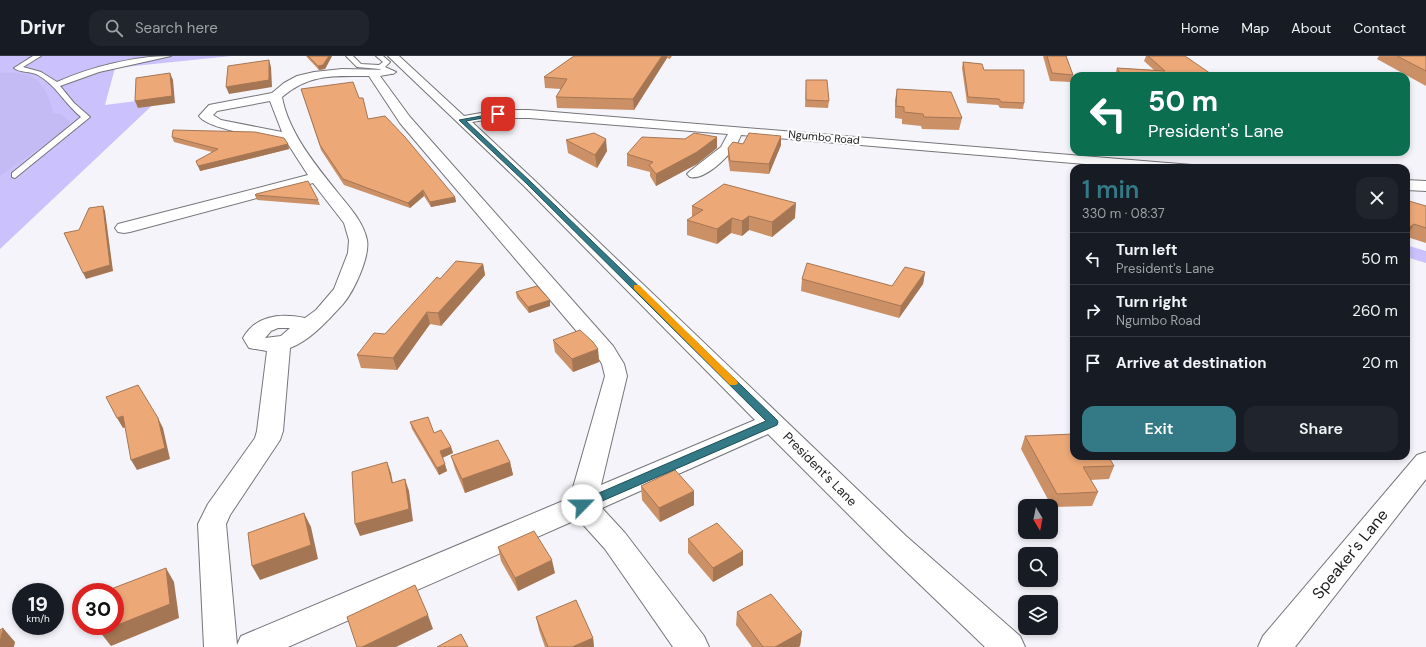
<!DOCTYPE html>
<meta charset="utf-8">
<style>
body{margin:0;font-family:"DM Sans",sans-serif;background:#20242c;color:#f1f3f6;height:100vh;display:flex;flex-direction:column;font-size:15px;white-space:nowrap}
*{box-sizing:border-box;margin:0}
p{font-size:13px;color:#9ea1a6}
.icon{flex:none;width:22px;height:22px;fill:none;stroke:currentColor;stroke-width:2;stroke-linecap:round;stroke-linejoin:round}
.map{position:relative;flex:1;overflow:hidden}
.sheet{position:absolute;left:1070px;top:108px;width:340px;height:296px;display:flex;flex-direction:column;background:#171b24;border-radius:12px;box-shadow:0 2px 6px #0003}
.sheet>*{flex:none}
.hud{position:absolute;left:1070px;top:16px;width:340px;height:84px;border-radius:12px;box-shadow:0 2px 6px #0003;background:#0b6e4f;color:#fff;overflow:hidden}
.needle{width:26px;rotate:170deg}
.fabs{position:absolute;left:1018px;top:443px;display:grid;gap:8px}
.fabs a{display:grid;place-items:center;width:40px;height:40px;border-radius:8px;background:#171b24;box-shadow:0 2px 6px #0003;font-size:20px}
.speed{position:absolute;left:12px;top:527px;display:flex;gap:8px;font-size:20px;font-weight:700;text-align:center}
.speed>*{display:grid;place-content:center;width:52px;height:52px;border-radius:50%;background:#171b24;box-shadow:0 2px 6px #0003;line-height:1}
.speed small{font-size:10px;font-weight:400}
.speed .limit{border:6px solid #d22;background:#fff;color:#111}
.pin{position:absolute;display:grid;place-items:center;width:34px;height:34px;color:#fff;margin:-17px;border-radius:8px;box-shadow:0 2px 6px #0006}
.me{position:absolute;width:44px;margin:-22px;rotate:67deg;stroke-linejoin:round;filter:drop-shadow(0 0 3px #0008)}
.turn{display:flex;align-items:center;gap:14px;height:84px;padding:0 12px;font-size:18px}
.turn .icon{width:52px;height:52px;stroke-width:2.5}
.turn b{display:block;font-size:28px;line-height:34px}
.round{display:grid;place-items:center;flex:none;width:42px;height:42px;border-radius:12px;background:#20242c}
.headline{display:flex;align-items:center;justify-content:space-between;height:68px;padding:0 12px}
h1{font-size:24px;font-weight:600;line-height:30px;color:#337986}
.button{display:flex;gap:8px;margin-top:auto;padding:8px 12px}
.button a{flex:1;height:46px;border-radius:12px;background:#337986;color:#fff;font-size:16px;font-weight:600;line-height:46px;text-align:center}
.button a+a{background:#20242c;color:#f1f3f6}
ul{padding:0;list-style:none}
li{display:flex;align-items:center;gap:12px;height:52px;padding:0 12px;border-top:1px solid #363941}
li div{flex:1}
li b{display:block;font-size:15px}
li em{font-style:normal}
header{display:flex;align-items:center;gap:24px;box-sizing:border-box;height:56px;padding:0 20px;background:#171b24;border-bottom:1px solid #363941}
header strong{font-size:19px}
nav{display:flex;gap:22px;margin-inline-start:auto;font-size:14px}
.search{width:280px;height:36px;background:#20242c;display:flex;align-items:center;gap:10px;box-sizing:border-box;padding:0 14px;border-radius:12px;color:#9ea1a6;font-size:15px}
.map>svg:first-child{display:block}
</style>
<header>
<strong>Drivr</strong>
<div class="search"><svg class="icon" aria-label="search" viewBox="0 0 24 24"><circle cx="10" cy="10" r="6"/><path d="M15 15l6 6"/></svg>Search here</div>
<nav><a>Home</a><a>Map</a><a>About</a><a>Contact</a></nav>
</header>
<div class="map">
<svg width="1426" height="591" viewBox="0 0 1426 591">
<rect width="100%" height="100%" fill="#f5f4fa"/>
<!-- green -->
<g fill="#cbc1fc">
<path d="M0 0H231L115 12 105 49 160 42 0 193Z"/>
<path d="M1406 189 1426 195V207L1406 201Z"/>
</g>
<!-- forest -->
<path fill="#c4bbf5" d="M0 17C33 14 46 25 53 57L61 58 70 66 64 74 0 120Z"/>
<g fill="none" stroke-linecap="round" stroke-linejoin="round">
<!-- service casing -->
<g stroke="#75757a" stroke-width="2">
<g id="service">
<path d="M33 0H41L23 11 41 16 57 26C91 11 133 0 171 0L99 16 60 30 74 47 90 61 15 122 12 121V117L81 61C65 48 56 29 38 19 31 15 20 17 14 12Z"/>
<path d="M346 0H353L361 8 379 9 383 6 376 0H383L390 6 385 11 396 16 393 18 379 13 357 11Z"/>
</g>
</g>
<!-- minor casing -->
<g stroke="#75757a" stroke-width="2">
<g id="minor">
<path d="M388 0H399L464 60 498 54H529L1192 109 1194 112H1133L741 79C736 95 706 125 690 121L687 118 690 115 721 91 728 78 529 62H498L472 66 534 124 906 480 1020 580 1025 591H985L886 496 768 378 602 452 625 477 704 580 709 591H673L605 493 578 463 288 591H204L198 468 208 448 255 382 257 375 267 295 249 292 243 282C256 259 281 257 305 262L316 254 334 233 348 197 349 184 344 167 313 127 130 176 124 177 118 176 115 172 118 168 308 119 286 85C268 81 208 74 199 60L209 49 272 37 284 27 297 20 314 16 342 13 391 14 393 16 391 18 380 20 410 61 613 290 624 308 627 320 601 429 755 364 524 130ZM369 20 400 67 596 298 602 308 605 320 570 442 241 580 237 589 226 468 230 459 280 384 283 375 290 292C311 284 328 264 343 248 354 235 370 201 367 184 363 165 349 151 338 137 317 111 288 76 282 41 310 17 335 20 369 20ZM270 45 282 76 221 64 213 59 217 55ZM278 272H290L281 280 265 282 271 275Z"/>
<path d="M1406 124 1426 125V135L1406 134Z"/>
<path d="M1426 396V423L1295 591H1258L1263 580 1417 399Z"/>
</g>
</g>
<!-- service -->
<use href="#service" fill="#fff" fill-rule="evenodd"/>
<!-- minor -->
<use href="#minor" fill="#fff" fill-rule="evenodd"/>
</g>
<!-- wall -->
<g fill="#cb9066">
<path d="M306 0H332L325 13 319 14Z"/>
<path d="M574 0H672L670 3 667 2 634 54 557 52 556 41 561 33 545 32 544 21Z"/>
<path d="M1043 0H1066L1073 19 1071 26 1050 25Z"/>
<path d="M1146 0H1178L1214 20H1115L1117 12 1154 14 1144 5Z"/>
<path d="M1379 0H1426V30L1377 3Z"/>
<path d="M963 6 984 14 1024 47 1023 53 1000 52 998 49 967 47 962 12Z"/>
<path d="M806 24 829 45 828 52 805 51Z"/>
<path d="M301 33 369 63 455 141 456 146 431 151 424 140 410 152 344 129 321 94Z"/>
<path d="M897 33 962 62 959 74 922 73 921 70 902 68V63L895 62V44Z"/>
<path d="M781 80V89L769 118 730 115 728 102V92L743 88Z"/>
<path d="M172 81 288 88 289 93 200 115 212 96 174 86Z"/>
<path d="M566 84 607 95 597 112 568 97Z"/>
<path d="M717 92 697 108 656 130 650 120V116L627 110V98Z"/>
<path d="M255 139 318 144 320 149 257 144Z"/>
<path d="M1406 146 1426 150V187L1407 181H1406Z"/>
<path d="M692 150 795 162 772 181 749 174 742 180 731 177 717 188 687 179V164L692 161Z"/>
<path d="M483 208 485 219 441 270 430 268 397 314 361 312 357 299 385 278 440 223Z"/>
<path d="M925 216 923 228 899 262 801 235 802 223 892 230Z"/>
<path d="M516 236 550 250 529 257 517 242Z"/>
<path d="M553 284 598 293 599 306 573 316 555 296Z"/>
<path d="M410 366 434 377 451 391 453 397 442 402 447 415 439 419 412 373Z"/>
<path d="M1025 380 1114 410 1109 423 1090 424 1098 436 1092 450 1052 451 1021 393Z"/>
<path d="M451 400 510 406 513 419 465 437 455 413Z"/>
<path d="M641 430 694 449 660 466 642 444Z"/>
<path d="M688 483 743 495V509L713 526 688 497Z"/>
<path d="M498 491 555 517 518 535 501 505Z"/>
<path d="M737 556 802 576 800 590 798 591H752L736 569Z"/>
<path d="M536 561 593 582 594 591H545L539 574Z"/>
</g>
<!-- shaded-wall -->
<g fill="#a57653">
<path d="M329 0H332L325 13 319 14 318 10Z"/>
<path d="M662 0H667V2L634 54 633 43Z"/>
<path d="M269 4 271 11 272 31 229 38 226 31Z"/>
<path d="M170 17 173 24 175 47 138 52 135 45Z"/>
<path d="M781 80V89L769 118V108Z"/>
<path d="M717 81V92L697 108 656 130V118Z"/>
<path d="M606 83 607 95 597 112 595 99Z"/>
<path d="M288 88 289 93 200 115 198 110Z"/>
<path d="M423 134 424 140 410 152 408 147Z"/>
<path d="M455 141 456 146 431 151 430 146Z"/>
<path d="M796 147 795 162 772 181V166Z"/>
<path d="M103 150 105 155 113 215 86 223 83 217Z"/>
<path d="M749 160V174L742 180V165Z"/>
<path d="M732 162 731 177 717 188V173Z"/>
<path d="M1414 168 1407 181H1406V174Z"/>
<path d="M483 208 485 219 441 270 438 257Z"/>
<path d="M925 216 923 228 899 262 901 250Z"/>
<path d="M550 244V250L529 257 528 251Z"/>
<path d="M427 256 430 268 397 314 393 302Z"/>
<path d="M598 293 599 306 573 316 572 303Z"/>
<path d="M123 360 129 370 123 372 117 362Z"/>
<path d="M158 362 163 372 170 403 137 414 131 404Z"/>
<path d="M451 391 453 397 442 402 440 395Z"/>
<path d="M387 406 391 417 395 438 392 427Z"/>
<path d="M510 406 513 419 465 437 462 423Z"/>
<path d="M445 408 447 415 439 419 437 412Z"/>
<path d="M405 423 409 435 413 465 360 480 355 468Z"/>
<path d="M694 435V449L660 466 659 452Z"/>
<path d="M304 457 311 471 318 503 260 524 252 510Z"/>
<path d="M743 495V509L713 526V512Z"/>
<path d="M552 504 555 517 518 535 515 522Z"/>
<path d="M166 512 174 526 179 562 111 590 100 576Z"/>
<path d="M428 559 433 573 396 591H362Z"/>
<path d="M3 572 15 586 14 591H0V587Z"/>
<path d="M802 576 800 590 798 591H775Z"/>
<path d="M593 582 594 591H572Z"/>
</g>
<!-- building -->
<g fill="#eca877" stroke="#a57653">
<path d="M308 0H329L323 9 318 10Z"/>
<path d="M574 0H662L633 43 556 41 567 23 544 21Z"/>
<path d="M1047 0H1066L1073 19 1052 17Z"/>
<path d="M1148 0H1185L1214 20H1122L1117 12 1165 15Z"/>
<path d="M1397 0H1426V15Z"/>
<path d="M269 4V24L226 31 228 10Z"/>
<path d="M963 6 982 8 984 14H1024V47L1001 46 999 43 968 41Z"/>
<path d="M170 17 172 40 135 45 136 22Z"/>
<path d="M806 24H827L829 45 806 44Z"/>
<path d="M353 26 359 42H363L368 63 385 60 405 81 455 141 430 146 423 134 408 147 343 123 320 89 301 33Z"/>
<path d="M897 33 951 36 962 62 924 61 923 58 904 56V51L896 50Z"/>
<path d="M173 74 255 76 284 82 288 88 198 110 196 105 218 93 172 81Z"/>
<path d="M594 77 606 83 595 99 566 84Z"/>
<path d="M694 77 717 81 697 96 656 118 649 109 653 106 627 98 642 81 685 83Z"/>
<path d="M749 77 781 80 769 108 730 105 728 92 733 86 743 88Z"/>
<path d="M308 125 318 144 255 139 256 138Z"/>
<path d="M724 128 796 147 772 166 749 160 742 165 732 162 717 173 687 164 703 154 692 150Z"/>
<path d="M1409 145 1426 150V172L1414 168 1406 174V146Z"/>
<path d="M103 150 110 209 83 217 64 177 79 174 89 152Z"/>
<path d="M456 205 483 208 438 257 427 256 393 302 357 299 374 277 385 278 437 221 440 223Z"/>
<path d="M807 207 892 230 905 211 925 216 901 250 802 223Z"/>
<path d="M537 230 550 244 528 251 516 236Z"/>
<path d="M580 274 593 286 598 293 572 303 553 284Z"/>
<path d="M138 329 158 362 165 392 131 404 123 360 117 362 106 341Z"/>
<path d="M428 361 434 377 441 374 451 391 440 395 445 408 437 412 410 366Z"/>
<path d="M1074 378V400H1108L1114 410 1083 411 1098 436 1057 438 1025 380Z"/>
<path d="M498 384 510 406 462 423 451 400Z"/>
<path d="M387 406 392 427 405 423 409 453 355 468 352 416Z"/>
<path d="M675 414 694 435 659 452 641 430Z"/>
<path d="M304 457 311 489 252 510 248 477Z"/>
<path d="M717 467 743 495 713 512 688 483Z"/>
<path d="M534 475 552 504 515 522 498 491Z"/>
<path d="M166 512 170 548 100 576V570H115V536H103Z"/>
<path d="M415 529 428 559 362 591H357L347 561Z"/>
<path d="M771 538 802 576 775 591H763L737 556Z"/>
<path d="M576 544 593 582 572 591H548L536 561Z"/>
<path d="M3 572 0 587V574Z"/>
<path d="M461 578 468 591H437Z"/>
</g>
<!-- route -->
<path fill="#337986" stroke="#214f57" d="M498 57 500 59 466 65 531 126 777 364 778 366 777 369 586 452H578L577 449 578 446 766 365 527 128 459 64Z"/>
<!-- slow -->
<path fill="#f59e0b" d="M634 229H639L736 324 738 327 736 329H730L634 233Z"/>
<g text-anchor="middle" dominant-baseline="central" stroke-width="4" stroke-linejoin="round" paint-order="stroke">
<!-- far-street labels -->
<g font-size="11" fill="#1b1b1d" stroke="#fff">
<text transform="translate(824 81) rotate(5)">Ngumbo Road</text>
</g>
<!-- street labels -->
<g font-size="13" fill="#1b1b1d" stroke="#fff">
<text transform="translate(820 413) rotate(45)">President's Lane</text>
</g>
<!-- near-street labels -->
<g font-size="16" fill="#1b1b1d" stroke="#fff">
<text transform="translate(1350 498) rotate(-51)">Speaker's Lane</text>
</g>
</g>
</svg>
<div class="fabs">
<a><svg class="needle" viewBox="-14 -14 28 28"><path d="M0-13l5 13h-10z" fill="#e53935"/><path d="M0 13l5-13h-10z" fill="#9ea1a6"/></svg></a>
<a><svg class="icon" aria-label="search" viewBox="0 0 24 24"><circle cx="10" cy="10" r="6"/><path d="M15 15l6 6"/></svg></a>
<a><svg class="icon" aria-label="layers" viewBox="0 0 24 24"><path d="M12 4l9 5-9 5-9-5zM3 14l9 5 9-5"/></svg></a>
</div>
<div class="speed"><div>19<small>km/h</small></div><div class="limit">30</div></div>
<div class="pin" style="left:498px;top:58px;background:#d93025"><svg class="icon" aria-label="arrive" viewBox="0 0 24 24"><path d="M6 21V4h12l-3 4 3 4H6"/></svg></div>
<svg class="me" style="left:582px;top:449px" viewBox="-20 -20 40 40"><circle r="19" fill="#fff"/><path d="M0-13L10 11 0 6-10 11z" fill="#337986"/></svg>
<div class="hud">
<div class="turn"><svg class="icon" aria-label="left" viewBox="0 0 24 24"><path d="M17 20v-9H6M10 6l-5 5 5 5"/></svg><div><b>50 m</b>President's Lane</div></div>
</div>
<section class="sheet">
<div class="headline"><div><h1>1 min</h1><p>330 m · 08:37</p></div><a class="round"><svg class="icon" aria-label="close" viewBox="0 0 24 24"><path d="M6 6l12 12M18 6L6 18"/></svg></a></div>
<ul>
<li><svg class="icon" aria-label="left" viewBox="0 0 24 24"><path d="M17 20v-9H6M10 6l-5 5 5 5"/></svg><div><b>Turn left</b><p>President's Lane</p></div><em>50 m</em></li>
<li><svg class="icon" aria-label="right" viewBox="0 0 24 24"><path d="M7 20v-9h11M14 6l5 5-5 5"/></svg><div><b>Turn right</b><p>Ngumbo Road</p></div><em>260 m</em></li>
<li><svg class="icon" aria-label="arrive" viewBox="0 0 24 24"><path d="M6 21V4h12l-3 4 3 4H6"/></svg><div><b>Arrive at destination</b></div><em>20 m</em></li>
</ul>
<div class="button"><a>Exit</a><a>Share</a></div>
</section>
</div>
